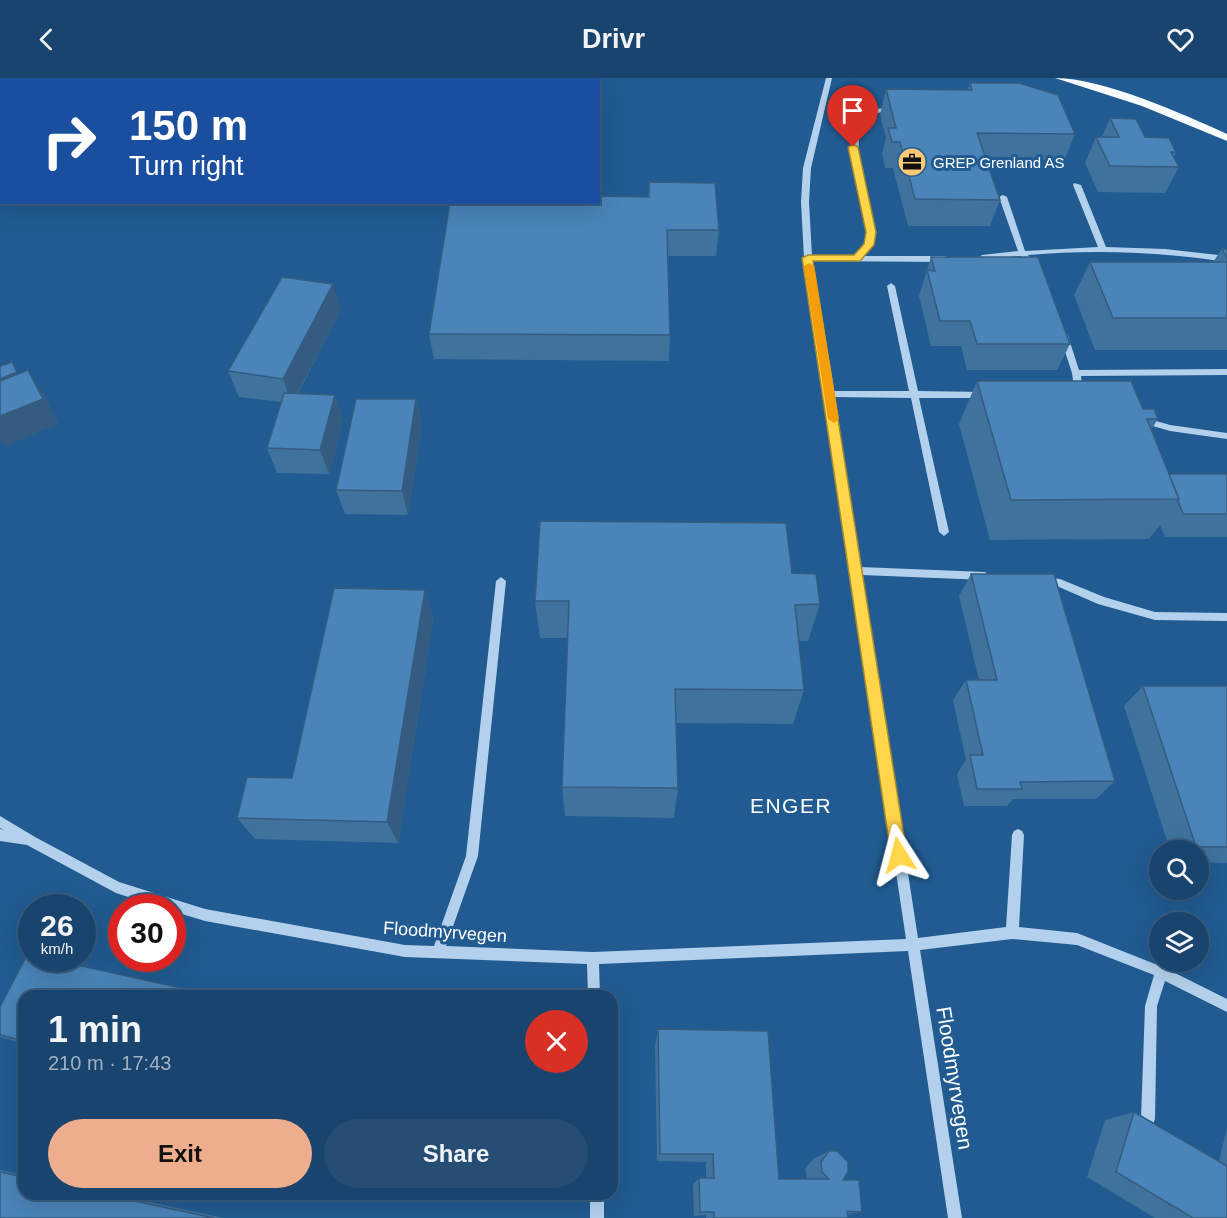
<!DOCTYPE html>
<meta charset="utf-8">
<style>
body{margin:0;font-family:Arial,sans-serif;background:#264e75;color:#f1f3f6;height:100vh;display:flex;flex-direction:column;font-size:22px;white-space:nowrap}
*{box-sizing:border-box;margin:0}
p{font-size:20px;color:#9fb0c2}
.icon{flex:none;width:33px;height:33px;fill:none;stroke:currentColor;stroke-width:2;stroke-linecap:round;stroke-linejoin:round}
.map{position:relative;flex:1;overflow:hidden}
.panel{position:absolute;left:18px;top:912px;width:600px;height:210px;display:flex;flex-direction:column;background:#19446d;border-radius:18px;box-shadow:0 6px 24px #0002,0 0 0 2px #375c80}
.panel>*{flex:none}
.guide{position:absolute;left:0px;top:0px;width:600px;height:126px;box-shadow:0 6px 24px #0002,0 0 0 2px #375c80;background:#1a4fa0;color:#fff;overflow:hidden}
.controls{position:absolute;left:1149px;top:762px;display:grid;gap:12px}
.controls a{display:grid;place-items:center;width:60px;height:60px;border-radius:50%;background:#19446d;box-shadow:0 6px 24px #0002,0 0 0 2px #375c80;font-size:30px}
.speed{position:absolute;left:18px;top:816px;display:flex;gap:12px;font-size:30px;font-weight:700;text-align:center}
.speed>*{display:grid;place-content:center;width:78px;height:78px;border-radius:50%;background:#19446d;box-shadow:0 6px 24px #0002,0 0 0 2px #375c80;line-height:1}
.speed small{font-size:15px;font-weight:400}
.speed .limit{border:9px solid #d22;background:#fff;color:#111}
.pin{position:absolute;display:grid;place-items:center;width:51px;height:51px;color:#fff;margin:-62px -26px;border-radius:50% 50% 50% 0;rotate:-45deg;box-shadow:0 0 6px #0007}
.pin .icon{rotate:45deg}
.me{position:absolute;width:66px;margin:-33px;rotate:351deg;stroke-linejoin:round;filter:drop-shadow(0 0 4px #0008)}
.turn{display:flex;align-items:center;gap:21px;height:126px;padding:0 30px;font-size:27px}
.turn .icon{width:78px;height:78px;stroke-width:2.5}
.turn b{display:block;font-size:42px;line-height:51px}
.round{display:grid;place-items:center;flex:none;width:63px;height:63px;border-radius:32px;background:#264e75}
.overview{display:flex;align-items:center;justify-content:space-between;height:102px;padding:0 30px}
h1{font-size:36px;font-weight:600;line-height:45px}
.button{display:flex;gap:12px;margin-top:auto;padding:12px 30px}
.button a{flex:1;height:69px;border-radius:36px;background:#eead8d;color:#111;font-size:24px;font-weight:600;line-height:69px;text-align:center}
.button a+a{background:#264e75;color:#f1f3f6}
header{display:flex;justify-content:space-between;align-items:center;height:78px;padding:0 30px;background:#19446d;font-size:27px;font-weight:600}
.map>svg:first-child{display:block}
</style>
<header><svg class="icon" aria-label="back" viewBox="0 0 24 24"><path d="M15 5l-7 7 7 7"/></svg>Drivr<svg class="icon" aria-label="heart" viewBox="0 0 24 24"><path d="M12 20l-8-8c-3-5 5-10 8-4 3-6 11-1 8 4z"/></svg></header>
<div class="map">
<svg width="1227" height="1140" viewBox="0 0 1227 1140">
<rect width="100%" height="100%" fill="#215b91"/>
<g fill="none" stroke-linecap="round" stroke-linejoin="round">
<!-- minor -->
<g fill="#b3d1ed" fill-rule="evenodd">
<path d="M826 0H832L811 90 809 124 812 178H855C862 170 868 164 867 154 866 126 832 54 867 34 875 30 885 30 894 29L896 30V32C888 34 877 33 869 39 849 56 863 108 869 130 872 141 878 155 873 167 871 171 867 175 864 178H945L949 181 945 184 812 183 833 313H909L887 208 891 205 895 208 918 313 986 314 990 317 986 320H919L949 454 944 458 939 454 911 320 834 319 860 489 985 494 990 498 985 502 862 497 918 860 1006 849 1012 757 1014 753 1018 751 1022 753 1024 757 1019 849 1077 855 1165 890 1227 921V934L1165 903 1157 928 1155 1041 1153 1046 1148 1048 1143 1046 1141 1041 1145 928 1154 897 1077 867 1012 861 920 872 962 1140H948L908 873 599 886 600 918H588L587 886 405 879 205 843 172 833V830H162L116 815 27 767 0 763V751L4 752 0 750V738L35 759 119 804 205 831 405 867 434 868 466 778 496 503 501 499 506 503 478 778 446 868 593 874 906 861 804 180 801 124 803 90Z"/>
<path d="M1074 105 1081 107 1106 169 1165 171 1227 178V184C1161 174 1095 171 1028 177L1030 180 1026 183 1020 178 979 182 978 180 982 177 1018 173 999 119 1003 117 1007 119 1025 173 1098 169 1073 107Z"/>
<path d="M1064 255 1068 258 1079 292 1227 291V297L1081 298 1083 315 1079 318 1075 315 1072 295 1060 258Z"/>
<path d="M1142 339 1170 347 1227 355V361L1170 353 1139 344 1138 342Z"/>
<path d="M1042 499 1060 501 1104 519 1155 534 1227 535V543L1155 542 1098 526 1059 509 1038 506 1037 503Z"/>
<rect x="590" y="1116" width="14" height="24"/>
</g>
<!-- major -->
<path fill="#f9fcff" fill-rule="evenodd" d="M1055 0C1103 0 1183 36 1227 56V63L1142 28Z"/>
</g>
<!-- wall -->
<g fill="#40729e">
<path d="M970 5 1075 56 1064 83 986 81 1000 122 990 148H908L893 90H885L882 76 886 60 880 37 886 11 968 12Z"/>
<path d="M1110 40 1145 59 1176 74 1174 79 1179 89 1165 115 1098 114 1085 85 1096 59H1102Z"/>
<path d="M649 104 719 152 716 178H668L670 257 669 283 434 281 429 256 648 119Z"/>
<path d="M1222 171H1227V272H1095L1074 217 1090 184H1213Z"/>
<path d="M931 179 1070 266 1057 292H967L961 268H931L919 218Z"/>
<path d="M341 232 298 316 335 317 343 342 329 396 277 395 267 370 281 324 239 319 228 293Z"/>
<path d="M977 303 1143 331 1158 341 1151 352 1169 396H1227V459H1165L1160 447 1149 461 990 462 959 346Z"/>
<path d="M416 321 422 346 408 437 345 436 336 412Z"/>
<path d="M792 495 820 526 808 563H799L804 612 793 646 676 645 678 710 674 740 565 738 562 709 568 560H540L535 523Z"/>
<path d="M971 496 1115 703 1096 721H1013L1007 728H964L957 696 966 682 953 622 966 602H979L959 518Z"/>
<path d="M425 512 433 541 398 765 255 761 237 740 292 700Z"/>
<path d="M1143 608H1227V785L1198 784V772H1170L1124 628Z"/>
<path d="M24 918V966L0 959V929Z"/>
<path d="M658 951 779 1101H807L805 1091 813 1081 829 1073 843 1102 862 1134 847 1136 848 1140H706V1137L694 1138 693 1106 699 1100H706V1084L657 1083 655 968Z"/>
<path d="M1134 1034 1219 1083 1227 1050V1140H1155L1087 1099 1105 1042Z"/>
<path d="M0 1092 24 1097V1116H112L224 1140H0Z"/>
</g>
<!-- shaded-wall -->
<g fill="#345c81">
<path d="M333 206 341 232 292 326 283 301Z"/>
<path d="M12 284 29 309 0 333V301Z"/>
<path d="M28 292 45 318 59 346 5 368 0 362V338Z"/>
<path d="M335 317 343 342 329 396 320 372Z"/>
<path d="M416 321 422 346 408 437 402 413Z"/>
<path d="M425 512 433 541 398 765 387 744Z"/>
</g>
<!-- building -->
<g fill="#4a84b8" stroke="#345c81" stroke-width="1.5">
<path d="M970 5H1019L1058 17 1075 56 977 55 1000 122 915 121 900 64H892L888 50H896L886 11 972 12Z"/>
<path d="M1110 40 1136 41 1145 59 1169 60 1176 74H1171L1179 89 1110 88 1096 59H1119Z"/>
<path d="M649 104 715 105 719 152H667L670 257 429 256 450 124H598V118L649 119Z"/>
<path d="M1222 171H1227V181Z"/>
<path d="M931 179H1038L1070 266H977L970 243H940L927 192 935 193Z"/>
<path d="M1090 184H1227V240H1113Z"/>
<path d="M282 199 333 206 283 301 228 293Z"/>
<path d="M12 284 17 294 0 301V288Z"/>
<path d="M28 292 43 321 0 338V303Z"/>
<path d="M977 303H1131L1143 331H1154L1158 341H1147L1179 421 1011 422Z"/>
<path d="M284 315 335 317 320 372 267 370Z"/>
<path d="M356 321H416L402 413 336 412Z"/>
<path d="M1169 396H1227V436H1183L1178 423 1179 421Z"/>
<path d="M540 443 786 445 792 495 816 496 820 526 795 527 804 612 675 611 678 710 562 709 569 523H535Z"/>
<path d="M971 496H1054L1115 703 1020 704 1022 711H977L970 677H983L966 602H997Z"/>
<path d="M334 510 425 512 387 744 237 740 247 699 292 700Z"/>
<path d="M1143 608H1227V769H1196Z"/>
<path d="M27 877 32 878V880H45L218 918H24V963L0 957V929Z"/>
<path d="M658 951 768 953 779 1101H829L822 1094 821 1084 829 1073H837L848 1084V1094L843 1102H859L862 1134 847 1133 848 1140H714V1134H700L699 1100H714L713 1076H660Z"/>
<path d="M1134 1034 1227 1088V1140H1193L1116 1094Z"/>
<path d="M0 1094 24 1099V1116H102L214 1140H0Z"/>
</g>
<!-- route -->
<path fill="#ffd54a" stroke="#a68a30" stroke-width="1.5" d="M853 66 858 69 876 154 874 167 860 183H813L907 777 905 782 899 784 894 782 891 777 802 180 808 177H854L864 166 866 154 848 69Z"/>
<!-- slow -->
<path fill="#f59e0b" d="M809 185 814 188 839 341 834 345 828 341 804 188Z"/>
<!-- icons -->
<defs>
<g id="office-disc" transform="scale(1.5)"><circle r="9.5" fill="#f9c974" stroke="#215b91"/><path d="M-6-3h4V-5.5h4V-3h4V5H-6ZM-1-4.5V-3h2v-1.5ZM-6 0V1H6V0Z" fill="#111"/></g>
</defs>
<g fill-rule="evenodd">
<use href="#office-disc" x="912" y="84"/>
</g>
<g text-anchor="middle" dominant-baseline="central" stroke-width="6" stroke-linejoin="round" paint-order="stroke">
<!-- far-poi labels -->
<g font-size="15" fill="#fff" stroke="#215b91" text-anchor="start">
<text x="933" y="84">GREP Grenland AS</text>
</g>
<!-- street labels -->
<g font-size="18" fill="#fff" stroke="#215b91">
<text transform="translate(445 854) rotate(4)">Floodmyrvegen</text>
</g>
<!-- quarter labels -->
<g font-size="21" letter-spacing="1.5" fill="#fff" stroke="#215b91">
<text x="791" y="727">ENGER</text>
</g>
<!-- near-street labels -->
<g font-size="21" fill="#fff" stroke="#215b91">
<text transform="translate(955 1000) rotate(81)">Floodmyrvegen</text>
</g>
</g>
</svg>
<div class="controls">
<a><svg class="icon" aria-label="search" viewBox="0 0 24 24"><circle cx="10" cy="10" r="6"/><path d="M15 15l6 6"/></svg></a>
<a><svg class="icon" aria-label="layers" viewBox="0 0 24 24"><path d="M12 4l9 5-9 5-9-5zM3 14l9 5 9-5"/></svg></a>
</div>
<div class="speed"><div>26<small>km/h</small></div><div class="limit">30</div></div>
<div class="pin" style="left:853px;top:69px;background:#d93025"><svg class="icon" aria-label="arrive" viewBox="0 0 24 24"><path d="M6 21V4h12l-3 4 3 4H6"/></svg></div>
<svg class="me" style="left:899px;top:777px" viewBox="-20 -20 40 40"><path d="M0-17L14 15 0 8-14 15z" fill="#ffd54a" stroke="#fff" stroke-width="4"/></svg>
<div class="guide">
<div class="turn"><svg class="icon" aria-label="right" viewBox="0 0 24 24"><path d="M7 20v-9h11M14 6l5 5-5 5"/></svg><div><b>150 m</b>Turn right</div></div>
</div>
<section class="panel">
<div class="overview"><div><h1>1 min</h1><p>210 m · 17:43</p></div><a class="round" style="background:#d93025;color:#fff"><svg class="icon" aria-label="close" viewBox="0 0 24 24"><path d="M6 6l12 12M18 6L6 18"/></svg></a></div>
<div class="button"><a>Exit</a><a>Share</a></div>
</section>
</div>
